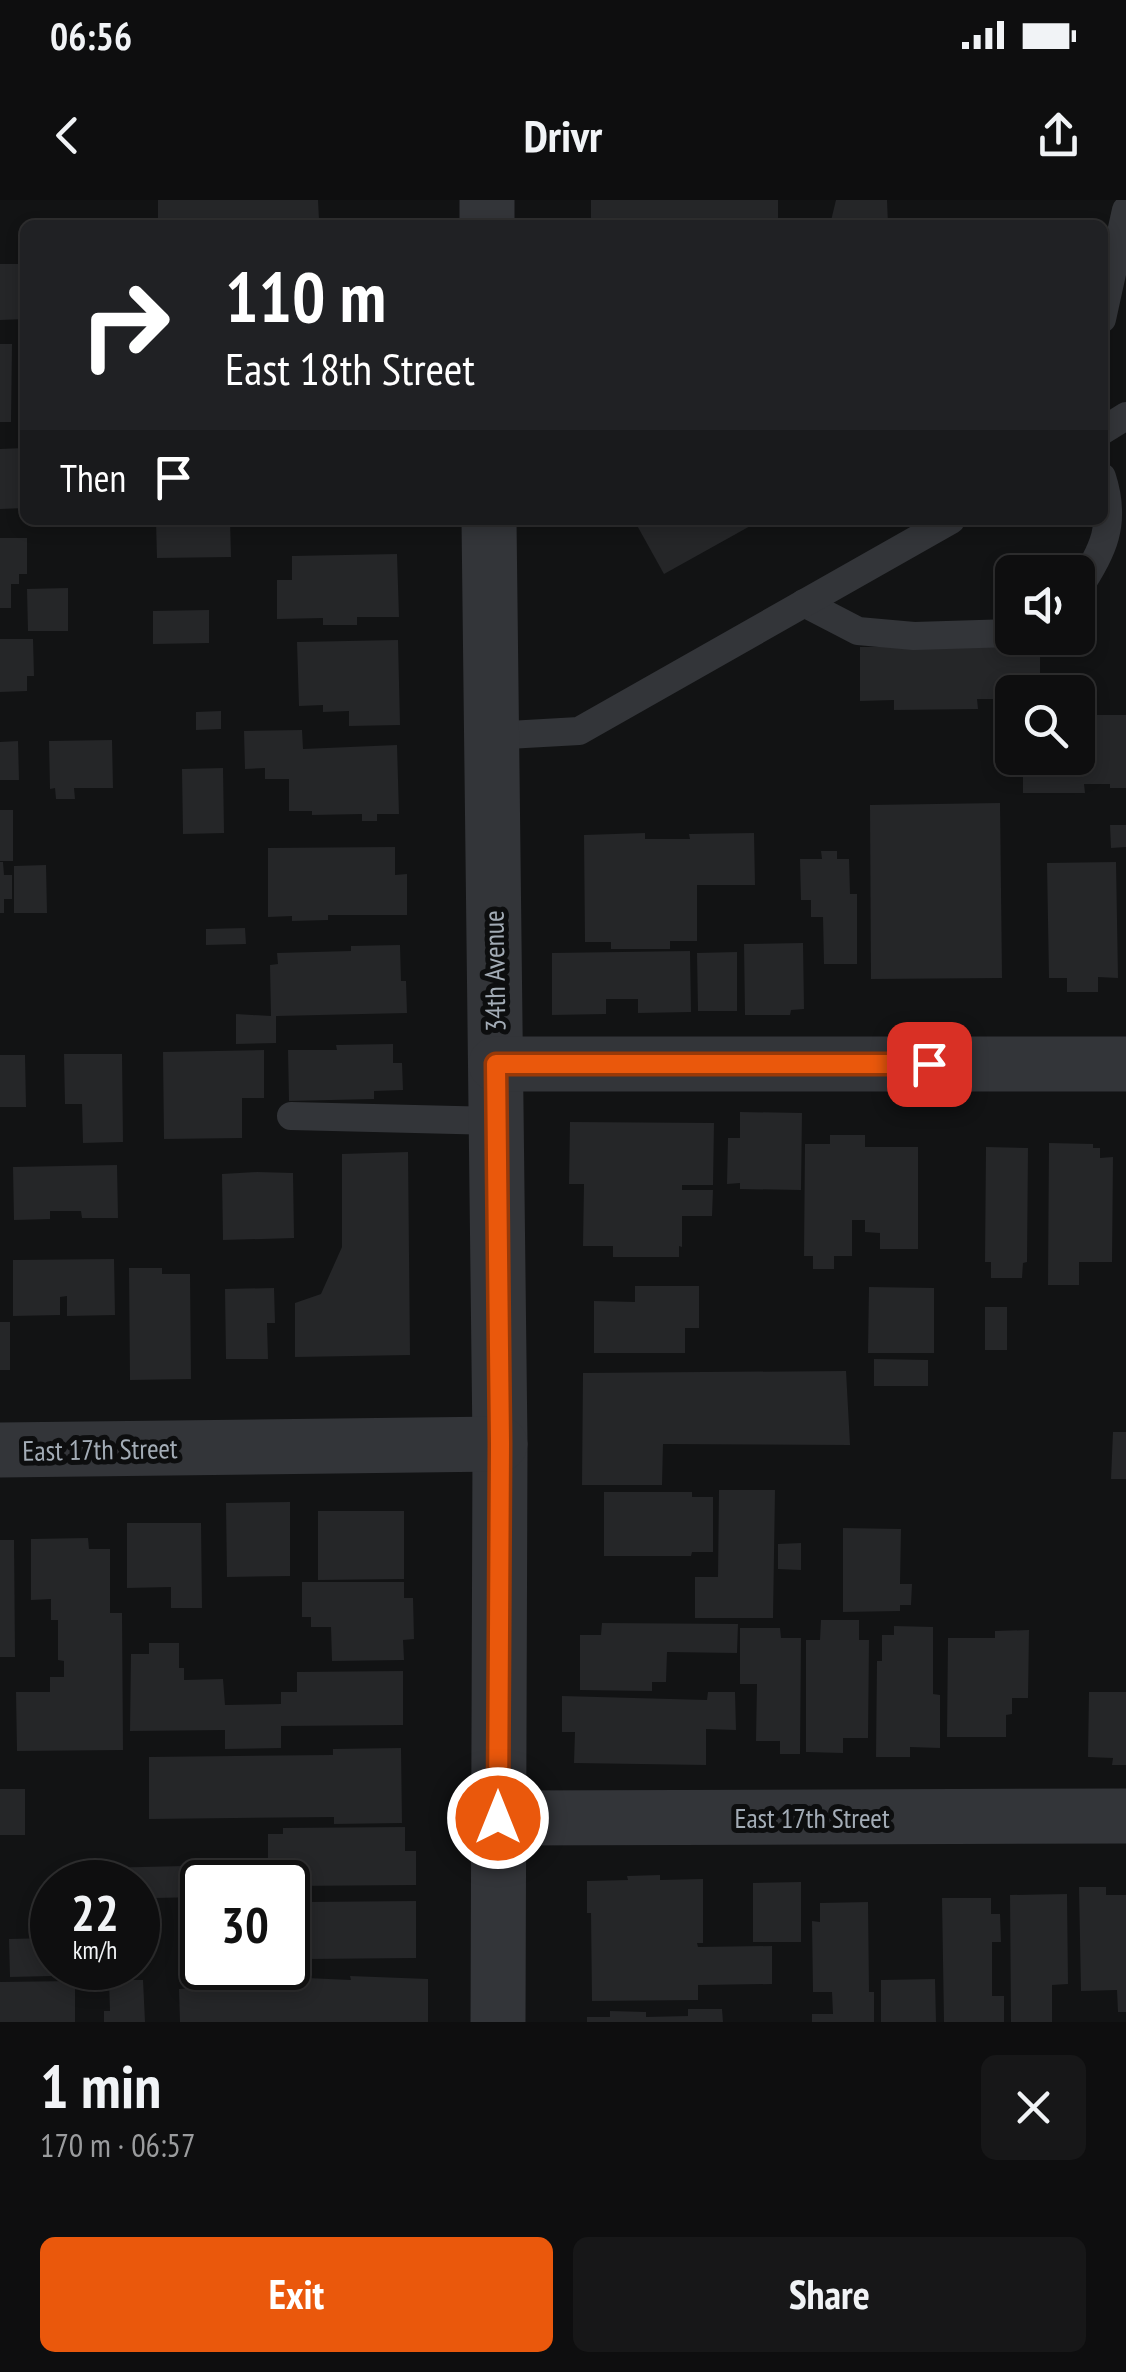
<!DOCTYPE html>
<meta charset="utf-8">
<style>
body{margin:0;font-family:"PT Sans Narrow",sans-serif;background:#171718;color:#f1f3f6;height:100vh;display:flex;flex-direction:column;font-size:38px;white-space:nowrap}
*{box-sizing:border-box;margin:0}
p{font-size:32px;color:#9b9c9e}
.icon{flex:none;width:55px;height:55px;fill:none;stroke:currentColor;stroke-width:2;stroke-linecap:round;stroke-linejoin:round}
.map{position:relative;height:1822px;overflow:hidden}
.drawer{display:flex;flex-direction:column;background:#0e0e0f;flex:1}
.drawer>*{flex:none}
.hud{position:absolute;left:20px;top:20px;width:1088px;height:305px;border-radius:15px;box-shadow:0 5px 15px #0003,0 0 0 2px #2e2e2f;background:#202124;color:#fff;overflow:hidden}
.tools{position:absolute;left:995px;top:355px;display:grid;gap:20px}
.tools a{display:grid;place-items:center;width:100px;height:100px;border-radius:15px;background:#0e0e0f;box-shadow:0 5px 15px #0003,0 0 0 2px #2e2e2f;font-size:50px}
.speed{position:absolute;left:30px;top:1660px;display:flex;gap:20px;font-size:50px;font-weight:700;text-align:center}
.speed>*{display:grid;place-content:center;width:130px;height:130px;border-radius:50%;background:#0e0e0f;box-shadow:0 5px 15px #0003,0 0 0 2px #2e2e2f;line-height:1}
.speed small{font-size:25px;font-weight:400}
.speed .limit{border:5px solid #111;border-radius:15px;background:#fff;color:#111}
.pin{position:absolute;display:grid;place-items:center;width:85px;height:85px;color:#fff;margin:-42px;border-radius:20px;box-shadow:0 5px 15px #0006}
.me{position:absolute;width:110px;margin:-55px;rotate:0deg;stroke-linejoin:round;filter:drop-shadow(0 0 8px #0008)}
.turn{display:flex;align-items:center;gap:35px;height:210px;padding:0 40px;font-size:45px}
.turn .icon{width:130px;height:130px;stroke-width:2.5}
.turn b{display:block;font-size:70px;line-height:85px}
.then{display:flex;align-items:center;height:95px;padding:0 40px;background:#0003;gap:20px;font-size:38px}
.round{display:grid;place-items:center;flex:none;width:105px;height:105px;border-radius:15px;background:#171718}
.headline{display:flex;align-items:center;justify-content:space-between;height:170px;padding:0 40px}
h1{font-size:60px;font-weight:600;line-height:75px}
.cta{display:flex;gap:20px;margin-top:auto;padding:20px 40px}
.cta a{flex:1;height:115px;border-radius:15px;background:#ea580c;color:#fff;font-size:40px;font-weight:600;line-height:115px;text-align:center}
.cta a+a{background:#171718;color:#f1f3f6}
.status{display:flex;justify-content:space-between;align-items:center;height:70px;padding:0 50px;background:#0e0e0f;direction:ltr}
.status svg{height:28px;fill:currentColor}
header{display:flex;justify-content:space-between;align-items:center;height:130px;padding:0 40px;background:#0e0e0f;font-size:45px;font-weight:600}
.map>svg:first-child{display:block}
</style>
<div class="status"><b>06:56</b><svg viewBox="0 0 49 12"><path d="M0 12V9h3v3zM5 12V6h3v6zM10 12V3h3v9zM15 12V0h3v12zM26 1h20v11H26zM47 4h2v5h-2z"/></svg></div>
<header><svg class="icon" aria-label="back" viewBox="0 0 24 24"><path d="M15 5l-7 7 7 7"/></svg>Drivr<svg class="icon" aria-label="share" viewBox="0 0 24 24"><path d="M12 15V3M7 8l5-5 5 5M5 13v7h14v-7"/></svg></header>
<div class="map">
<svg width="1126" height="1822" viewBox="0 0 1126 1822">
<rect width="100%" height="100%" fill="#121314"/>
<!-- building -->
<g fill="#252628">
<path d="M158 0H318L319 20 158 21Z"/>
<rect x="591" y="0" width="187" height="25"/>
<path d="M836 0H887L888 25H830Z"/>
<path d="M0 64H18L19 87H25V119L0 120Z"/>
<path d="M0 144H12L11 222H0Z"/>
<path d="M24 248 25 308 0 309V249Z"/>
<path d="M156 320H230L231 357 157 358Z"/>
<path d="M634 320H761L664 374Z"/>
<path d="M0 338H27V374H19V384H11V408H0Z"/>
<path d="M397 354 399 417H357V425H323V418L277 419V380H292V356Z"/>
<path d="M68 388V431H28L27 389Z"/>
<path d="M209 410V443L153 444V411Z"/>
<path d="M0 439H33L34 476H27V491L0 492Z"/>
<path d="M398 440 400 525 349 526V511L323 512V505L299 506 297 442Z"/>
<path d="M1040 445V492L1002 494V499H977L978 509 894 510V500L860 501V447Z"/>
<path d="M221 511V529L196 530V512Z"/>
<path d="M1084 515H1126V588H1110V584H1084L1085 593H1023V558H1078V526H1084Z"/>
<path d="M302 530 303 549 397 545 399 614H377V621H362V614L312 615V611H289V579H265V568L245 569 244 531Z"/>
<path d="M112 540 113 588H74L75 599H56L55 588 50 589 49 541Z"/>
<path d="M18 541 19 580H0V542Z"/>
<path d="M223 568 224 633 183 634 182 569Z"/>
<path d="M1000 603 1002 778 871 779 870 605Z"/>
<rect x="0" y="610" width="13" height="51"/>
<path d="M1110 625H1126V647L1111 648Z"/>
<path d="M645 633V639H690L689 634 754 633 755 685H697V741H670V749H611V742H585L584 635Z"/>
<path d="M395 647V675L407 674V715H328V720L292 721V716L268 717V648Z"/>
<path d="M821 651H837V659H849L850 694H857V764H824L823 717H811V700H801L800 659H822Z"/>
<path d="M0 662H3L4 675H12V699H4V713H0Z"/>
<path d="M1116 662 1118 778 1098 777V792H1067V778H1049L1047 663Z"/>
<path d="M46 665 47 713H14V666Z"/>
<path d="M245 728 246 744 206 745V729Z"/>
<path d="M803 743 804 809 791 810 790 815H745L744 744Z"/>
<path d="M400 745 401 781H406L407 813 276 816V843L236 844V814L271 816 270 765 278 764 277 753 351 751V746Z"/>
<path d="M690 751 691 812 638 813V799H606V814L552 815V753Z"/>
<path d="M737 752V811H698L697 753Z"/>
<path d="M393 844V863H402L403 890 374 891V899L289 901 288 850H337L336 845Z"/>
<path d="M264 850V898H242V938L164 939 163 852Z"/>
<path d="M64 854H122L123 942 83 943 82 904H65Z"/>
<path d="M0 855H25L26 907H0Z"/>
<path d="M740 912 802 913 801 990 740 989V983L727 984 728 938H740Z"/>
<path d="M570 922 714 923 713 985H682V990H713L712 1016H682V1047L679 1046V1057H613V1046H583L584 984H569Z"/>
<path d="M830 935H865V947H918V1049H880V1033L865 1032V1020H852V1056H834V1069H813V1056H804L805 944H830Z"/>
<path d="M1049 943 1093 944V948H1100V958L1113 957 1112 1062H1079V1085H1048Z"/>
<path d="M986 947 1028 948 1027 1062 1023 1063 1022 1078H991V1062H985Z"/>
<path d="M408 952 410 1155 295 1157V1103L321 1094 342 1047V954Z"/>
<path d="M117 965 118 1018H82L81 1011H50V1019L14 1020 13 967Z"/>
<path d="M257 972 293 973 294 1038 223 1040 222 974Z"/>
<path d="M114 1059 115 1115 67 1116V1096L60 1097V1115L13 1116V1060Z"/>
<path d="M129 1068H162V1074H190L191 1179 130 1180Z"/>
<path d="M635 1086H699V1128H685V1153H594V1101L635 1102Z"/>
<path d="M869 1087 934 1088V1153H868Z"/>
<path d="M274 1088 275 1123H267L268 1159H226L225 1089Z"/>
<rect x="985" y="1107" width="22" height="43"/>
<rect x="0" y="1122" width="10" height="48"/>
<path d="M874 1159 928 1160V1186H874Z"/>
<path d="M846 1171 850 1245 663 1244 662 1285H582L583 1173Z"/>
<path d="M1113 1232H1126V1279H1111Z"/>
<path d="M719 1290H775L773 1418H695V1377H718Z"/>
<path d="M604 1292H692V1297H713V1352H692L691 1356H604Z"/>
<path d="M290 1302V1376L227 1377 226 1303Z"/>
<path d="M318 1311H404V1379L318 1380Z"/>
<path d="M127 1323H201L202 1408H171V1387L127 1388Z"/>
<path d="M843 1328 901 1329 900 1384H912L911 1405H900V1411L843 1412Z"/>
<path d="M88 1338 89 1349H110V1413H122L123 1550 17 1551 16 1492H50V1477H64V1461L58 1460V1420H51V1399L31 1400V1339Z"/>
<path d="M0 1340H14L15 1457H0Z"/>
<path d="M801 1343V1370L778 1369V1344Z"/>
<path d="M302 1382H404V1398H413L414 1439 403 1440 404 1460 332 1461 331 1427H311V1417H302Z"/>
<path d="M821 1420H859V1440H869L868 1538H843V1553L806 1552V1440H820Z"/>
<path d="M602 1423 738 1424 737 1453 667 1452 666 1482H652V1491L580 1490V1435H601Z"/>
<path d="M894 1426 933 1427V1494L940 1495V1548L910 1547V1557H876L877 1461H882V1435H894Z"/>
<path d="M740 1428H780L781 1438H801L800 1554H780V1541H756L757 1484H740Z"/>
<path d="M1029 1430 1028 1498H1012V1514L1006 1515V1537H947L948 1438H995V1431Z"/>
<path d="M149 1443H179V1468H184V1480L223 1479 225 1505 281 1504V1492H297V1472L403 1471V1525L281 1526V1548L225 1549V1530L130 1531 131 1454H149Z"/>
<path d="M708 1492H735L736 1530 706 1529V1565L574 1563 575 1532H562V1496L707 1500Z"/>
<path d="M1089 1492H1126V1565H1112L1113 1558 1088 1557Z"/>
<path d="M401 1548 402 1623 334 1624V1617L149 1619V1557L333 1555V1549Z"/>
<rect x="0" y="1589" width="25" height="46"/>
<path d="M405 1627V1651H416V1685L288 1686V1682H283L282 1671H268V1634H283V1628Z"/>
<path d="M227 1665V1682H202V1697L154 1698 155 1743H138V1682H100V1668Z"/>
<path d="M660 1675V1680L703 1679V1743H697L698 1747 772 1746V1784L698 1785V1800L592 1801 591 1713H587V1681L628 1680 627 1676Z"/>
<path d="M801 1682V1742H753V1683Z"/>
<path d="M1079 1687H1106V1695H1126V1812H1118L1117 1790 1081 1791Z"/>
<path d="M1067 1694 1068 1784 1052 1785V1822H1011L1010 1695Z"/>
<path d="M942 1698H991V1714H1000L1001 1742H992V1796H1004V1822H944Z"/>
<path d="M416 1701V1758L309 1759 308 1754H288V1707H308V1702Z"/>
<path d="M868 1702 869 1792H874V1822H812V1814H833L832 1792H813L812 1721 820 1722V1703Z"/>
<path d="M49 1738 51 1776 10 1777 9 1739Z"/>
<path d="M350 1776 428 1779V1822H180L179 1789 197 1788 196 1781 242 1778 243 1781H284V1777L351 1780Z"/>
<path d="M935 1779 936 1822H881V1780Z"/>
<path d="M109 1780H143L145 1822H104V1811H110Z"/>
<path d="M75 1781V1822H0V1782Z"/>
<path d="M688 1809H722L723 1822H587V1817H610V1811L646 1812V1817L688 1816Z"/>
</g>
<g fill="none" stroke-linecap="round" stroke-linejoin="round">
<!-- lane -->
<g stroke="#333539" stroke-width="28">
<path d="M1102 119 1126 10"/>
<path d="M1102 231 1126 216"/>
<path d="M1078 389C1103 352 1117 323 1102 277"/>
<path d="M804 403 858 431 914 436 1012 433"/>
<path d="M490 536 579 531 951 320"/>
<path d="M291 916 497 921"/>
</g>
<!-- street -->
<g stroke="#333539" stroke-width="55">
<path d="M487 0V25"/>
<path d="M489 320 500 1244 498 1822"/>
<path d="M496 864H1126"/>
<path d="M0 1250 500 1244"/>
<path d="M498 1618 1126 1616"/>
</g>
</g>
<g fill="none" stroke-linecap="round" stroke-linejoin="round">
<!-- route casing -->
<g stroke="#983908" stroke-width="25">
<path id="route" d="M498 1618 500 1244 496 864H929"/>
</g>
<!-- route -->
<use href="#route" stroke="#ea580c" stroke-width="18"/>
</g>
<g text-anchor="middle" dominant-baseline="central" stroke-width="10" stroke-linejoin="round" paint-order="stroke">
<!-- street labels -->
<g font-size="28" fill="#a3acb6" stroke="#0d0e0f">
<text transform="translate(494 771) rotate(-91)">34th Avenue</text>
<text transform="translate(100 1249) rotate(-1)">East 17th Street</text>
<text x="812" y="1617">East 17th Street</text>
</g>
</g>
</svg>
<div class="tools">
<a><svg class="icon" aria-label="sound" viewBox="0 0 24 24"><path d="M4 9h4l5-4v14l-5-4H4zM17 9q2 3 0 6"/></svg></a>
<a><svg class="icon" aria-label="search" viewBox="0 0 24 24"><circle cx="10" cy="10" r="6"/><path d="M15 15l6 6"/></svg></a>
</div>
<div class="speed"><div>22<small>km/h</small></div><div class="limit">30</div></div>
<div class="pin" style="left:929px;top:864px;background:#d93025"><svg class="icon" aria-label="arrive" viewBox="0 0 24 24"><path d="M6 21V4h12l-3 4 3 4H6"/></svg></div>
<svg class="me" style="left:498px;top:1618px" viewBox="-20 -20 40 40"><circle r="17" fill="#ea580c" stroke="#fff" stroke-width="3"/><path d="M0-11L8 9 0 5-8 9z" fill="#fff"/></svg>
<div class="hud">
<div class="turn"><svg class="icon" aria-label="right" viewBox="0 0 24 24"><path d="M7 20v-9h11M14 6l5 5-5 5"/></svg><div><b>110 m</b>East 18th Street</div></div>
<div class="then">Then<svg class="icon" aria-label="arrive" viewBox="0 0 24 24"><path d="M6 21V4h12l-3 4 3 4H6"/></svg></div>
</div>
</div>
<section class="drawer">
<div class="headline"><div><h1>1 min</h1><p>170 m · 06:57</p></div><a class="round"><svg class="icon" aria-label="close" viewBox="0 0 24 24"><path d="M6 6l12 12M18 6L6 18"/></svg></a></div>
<div class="cta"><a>Exit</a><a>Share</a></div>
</section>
